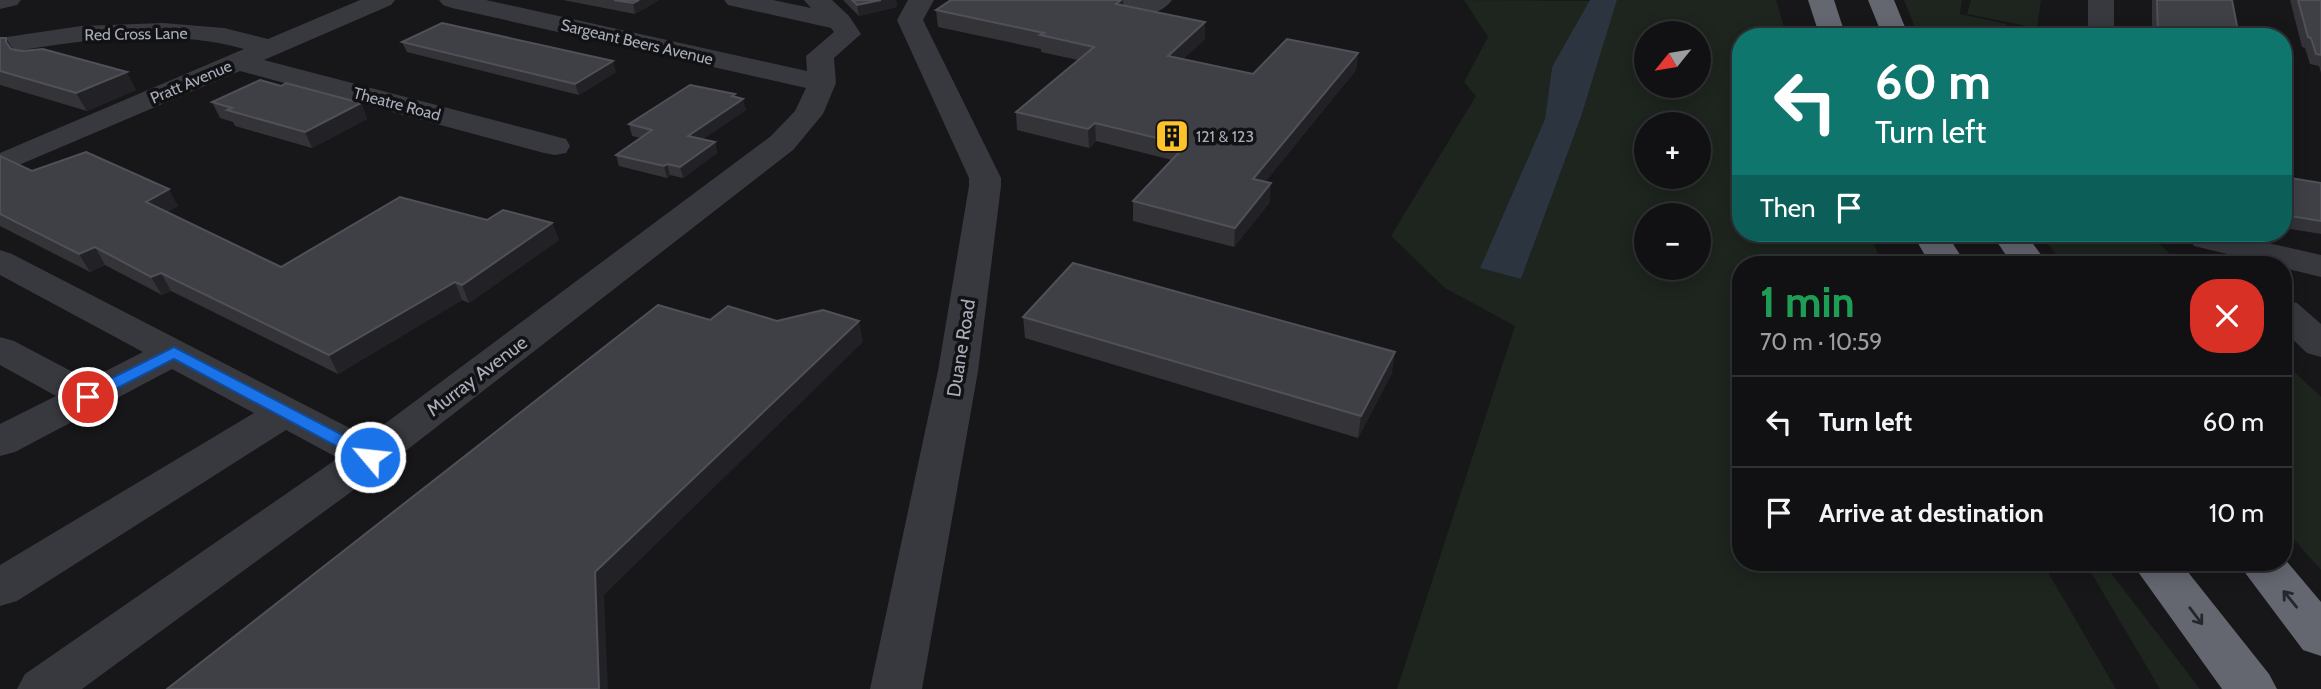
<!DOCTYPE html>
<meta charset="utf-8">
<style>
body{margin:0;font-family:Cabin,sans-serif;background:#1e1f22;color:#f1f3f6;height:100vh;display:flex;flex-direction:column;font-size:26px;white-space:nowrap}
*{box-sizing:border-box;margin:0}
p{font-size:23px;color:#9c9da0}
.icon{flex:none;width:38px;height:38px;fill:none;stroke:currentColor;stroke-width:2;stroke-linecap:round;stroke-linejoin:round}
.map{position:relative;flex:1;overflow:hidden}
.side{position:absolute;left:1732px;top:256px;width:560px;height:315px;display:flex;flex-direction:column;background:#111114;border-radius:28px;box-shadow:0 4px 18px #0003,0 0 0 2px #303134}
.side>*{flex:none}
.guide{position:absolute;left:1732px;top:28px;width:560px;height:214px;border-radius:28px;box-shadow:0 4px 18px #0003,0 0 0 2px #303134;background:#0f766e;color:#fff;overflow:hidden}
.needle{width:46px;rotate:240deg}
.fabs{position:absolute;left:1634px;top:21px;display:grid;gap:14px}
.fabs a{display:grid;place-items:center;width:77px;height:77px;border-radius:50%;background:#111114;box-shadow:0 4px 18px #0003,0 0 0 2px #303134;font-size:35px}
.pin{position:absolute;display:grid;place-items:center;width:60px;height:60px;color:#fff;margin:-30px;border:4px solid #fff;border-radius:50%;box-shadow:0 2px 7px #0007}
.me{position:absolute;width:77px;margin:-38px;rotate:298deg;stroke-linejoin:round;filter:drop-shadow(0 0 5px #0008)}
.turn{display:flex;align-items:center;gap:24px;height:147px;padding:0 28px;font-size:32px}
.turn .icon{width:91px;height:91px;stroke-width:2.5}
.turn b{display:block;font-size:49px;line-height:60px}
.then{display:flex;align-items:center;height:66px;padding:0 28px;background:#0003;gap:14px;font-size:26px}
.round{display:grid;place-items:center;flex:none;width:74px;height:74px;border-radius:28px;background:#1e1f22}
.overview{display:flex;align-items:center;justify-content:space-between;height:119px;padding:0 28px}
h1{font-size:42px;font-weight:700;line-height:52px;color:#1e9e55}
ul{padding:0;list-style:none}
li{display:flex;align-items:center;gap:21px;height:91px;padding:0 28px;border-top:2px solid #303134}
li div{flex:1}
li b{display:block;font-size:26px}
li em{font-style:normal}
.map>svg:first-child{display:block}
</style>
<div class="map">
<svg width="2321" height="689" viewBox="0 0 2321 689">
<rect width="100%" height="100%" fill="#17171a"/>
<!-- green -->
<g fill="#1d251e" fill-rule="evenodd">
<path d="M1464 0 1591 1 1552 67 1545 119 1480 268 1521 279 1581 117 1617 0H1776L1787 37H1741V233H1868L1883 264H1741V562H2042L2116 689H1397L1515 326 1445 288 1391 236 1476 96 1464 82 1488 37ZM1647 33H1699V86H1647ZM1647 124H1699V177H1647ZM1647 215H1699V268H1647Z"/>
<path d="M1904 0H1962L1960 14 2006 24 2009 37H1919Z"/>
<path d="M1971 0H2041L2037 28 1967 14Z"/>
<path d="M2039 233H2147L2181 264H2064Z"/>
<path d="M2284 362 2321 397V570L2284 528Z"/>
<path d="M2085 562H2105L2107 568 2200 689H2160Z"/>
</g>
<!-- water -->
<path fill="#2c353f" d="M1590 0H1617L1581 117 1521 279 1480 268 1545 119 1552 67Z"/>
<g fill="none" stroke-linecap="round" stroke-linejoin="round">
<!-- minor -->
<g fill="#38393f" fill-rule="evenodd">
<path d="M0 0H21L17 5 0 9Z"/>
<path d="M360 0H395L391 5 264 60 566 139 570 146 566 153 555 155 544 153 240 71 0 173V153L244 49C166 27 78 40 0 54V38L81 26 163 23 224 28 268 39Z"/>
<path d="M439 0H486L807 71 806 56 834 32 831 28 728 5 724 0H773L811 8 804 0H832L849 16 861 34 834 58 836 83 823 114 793 150 385 467 82 689H17L25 674 338 458 286 430 17 601 0 606V565L254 413 172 369 15 452 0 456V424L56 396 0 365V337L14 341 88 380 143 352 0 275V250L12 254 367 437 771 136 795 111 806 88 452 8 443 5Z"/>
<path d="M908 0H934L923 20 1001 178V186L978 371 922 689H870L938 371 969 186V178L897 20Z"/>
<path d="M1093 0H1172C1155 24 1119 11 1097 5Z"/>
<rect x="2088" y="0" width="26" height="37"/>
<path d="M2193 233H2224L2321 255V277L2284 268V264H2269L2194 246 2189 239Z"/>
<path d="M2284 300 2297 303 2321 324V357L2307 353 2284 331Z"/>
</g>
<!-- highway -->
<g fill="#646670" fill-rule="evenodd">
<path d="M1808 0H1834L1846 37H1820Z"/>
<path d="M1868 0H1894L1909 37H1883Z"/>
<path d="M1912 233H1946L1966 264H1930Z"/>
<path d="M1991 233H2025L2048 264H2012Z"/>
<path d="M2284 558 2321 602V656L2303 650 2237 562H2284Z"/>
<path d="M2131 562H2180L2269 674 2277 689H2222Z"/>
</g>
</g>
<!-- wall -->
<g fill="#333338">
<path d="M563 0H659L635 14Z"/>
<path d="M843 0H896L897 7 859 16Z"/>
<path d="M2152 0H2232L2238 31 2254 37H2152Z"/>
<path d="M2290 0H2321V73L2319 66 2310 64 2305 48 2302 47Z"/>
<path d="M1123 6 1205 22V39L1183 59 1253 74 1358 53 1356 70 1265 182 1270 202 1234 247 1133 221V201L1172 160 1096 141 1089 148 1017 130 1016 112 1078 60 1041 52V49L938 27 936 10Z"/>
<path d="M0 38 13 50 136 90 87 111 0 85Z"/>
<path d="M402 42 616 72 579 95 407 52Z"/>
<path d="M281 86 361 103 367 119 312 148 235 126 233 122 220 118 212 102Z"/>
<path d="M735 97 746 110 703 139 715 142 717 153 683 178 670 175 667 178 619 166 616 155 641 138 632 136 629 124Z"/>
<path d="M0 156 32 171 178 206 167 212 281 267 487 220 552 223 559 240 469 303 462 300 338 374 171 291 162 295 105 265 90 272 0 226Z"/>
<path d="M2284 177 2321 183V234L2284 228Z"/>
<path d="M2253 233H2274L2269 241 2255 237Z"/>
<path d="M1023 317 1392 373 1358 438 1025 338Z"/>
</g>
<!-- shaded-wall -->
<g fill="#222226">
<path d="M639 0H659L635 14 633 3Z"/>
<path d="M881 0H896L897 7 859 16 857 5Z"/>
<path d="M1121 0H1123L1124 15 1116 4Z"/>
<path d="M1205 22V39L1168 73V56Z"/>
<path d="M6 38 17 55 6 42Z"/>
<path d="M1358 53 1356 70 1252 198 1253 179Z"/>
<path d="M613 61 616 72 579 95 575 84Z"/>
<path d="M127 72 136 90 87 111 76 93Z"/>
<path d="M735 94 737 103 743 99 746 110 691 147 688 136Z"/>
<path d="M361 103 367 119 312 148 305 132Z"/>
<path d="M1095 123 1096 141 1089 148 1088 129Z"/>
<path d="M715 142 717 153 683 178 680 167Z"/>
<path d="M667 164 670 175 667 178 664 166Z"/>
<path d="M1271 183 1270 202 1234 247 1235 228Z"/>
<path d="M169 189 178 206 155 219 146 202Z"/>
<path d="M552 223 559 240 469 303 462 285Z"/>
<path d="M95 247 105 265 90 272 79 254Z"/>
<path d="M161 273 171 291 162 295 151 277Z"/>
<path d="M455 282 462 300 338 374 329 355Z"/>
<path d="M859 321 863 342 604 595 608 689H599L595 572Z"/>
<path d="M1395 352 1392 373 1358 438 1361 416Z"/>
</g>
<!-- building -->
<g fill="#3f4046" stroke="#505158" stroke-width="2">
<path d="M614 0H639L633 3Z"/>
<path d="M852 0H881L857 5Z"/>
<path d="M951 0H1121L1116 4 1205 22 1168 56 1253 74 1287 39 1358 53 1253 179 1271 183 1235 228 1133 201 1186 145 1095 123 1088 129 1016 112 1094 47 1040 35 1044 33 936 10Z"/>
<path d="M2157 0H2232L2238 31 2254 34V37H2158Z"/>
<path d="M2298 0H2321V55L2316 54 2311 38 2308 37Z"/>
<path d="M442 23 613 61 575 84 402 42Z"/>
<path d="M0 38H6V42L11 49 22 51 43 49 127 72 76 93 0 71Z"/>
<path d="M260 80 281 86 286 83 361 103 305 132 227 110 232 108 212 102Z"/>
<path d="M690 85 735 94 732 96 743 99 688 136 715 142 680 167 667 164 664 166 616 155 652 130 629 124Z"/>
<path d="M86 152 169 189 146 202 281 267 400 197 487 220 503 210 552 223 462 285 455 282 329 355 161 273 151 277 95 247 79 254 0 214V156L32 171Z"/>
<path d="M2284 177 2321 183V221L2284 215Z"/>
<path d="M1073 263 1395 352 1361 416 1023 317Z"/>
<path d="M658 305 710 320 728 306 777 321 823 310 859 321 595 572 599 689H167Z"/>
</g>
<!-- one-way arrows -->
<defs><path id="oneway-shaft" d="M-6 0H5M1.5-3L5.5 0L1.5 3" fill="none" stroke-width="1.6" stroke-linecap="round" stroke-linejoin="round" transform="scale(1.75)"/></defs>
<g stroke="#26272c">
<use href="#oneway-shaft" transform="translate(2290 599) rotate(-129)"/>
<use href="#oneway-shaft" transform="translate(2196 616) rotate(53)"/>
</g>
<!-- route -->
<path fill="#1a73e8" stroke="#114b97" stroke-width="2" d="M174 347 377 453 379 457 370 463 364 461 174 359 94 400 88 402 80 397 82 393Z"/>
<!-- icons -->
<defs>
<g id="building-square" transform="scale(1.75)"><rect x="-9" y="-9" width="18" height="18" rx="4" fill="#ffc32a" stroke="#121215"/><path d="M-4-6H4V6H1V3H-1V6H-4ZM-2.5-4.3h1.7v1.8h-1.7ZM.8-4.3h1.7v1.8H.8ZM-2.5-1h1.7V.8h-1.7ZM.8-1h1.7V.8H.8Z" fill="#111"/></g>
</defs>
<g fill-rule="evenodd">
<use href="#building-square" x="1172" y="136"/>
</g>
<g text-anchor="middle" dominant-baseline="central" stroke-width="7" stroke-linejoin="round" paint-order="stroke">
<!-- far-street labels -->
<g font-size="16" fill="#a8adba" stroke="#121215">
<text transform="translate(136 34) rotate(-1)">Red Cross Lane</text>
<text transform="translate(637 42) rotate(13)">Sargeant Beers Avenue</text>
<text transform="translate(191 82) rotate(-23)">Pratt Avenue</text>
<text transform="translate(397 104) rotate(15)">Theatre Road</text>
</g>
<!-- far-poi labels -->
<g font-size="16" fill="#a8adba" stroke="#121215" text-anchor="start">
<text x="1196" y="136">121 &amp; 123</text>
</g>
<!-- street labels -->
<g font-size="19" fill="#a8adba" stroke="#121215">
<text transform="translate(961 348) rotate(-81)">Duane Road</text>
<text transform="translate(477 376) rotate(-37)">Murray Avenue</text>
</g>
</g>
</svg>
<div class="fabs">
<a><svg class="needle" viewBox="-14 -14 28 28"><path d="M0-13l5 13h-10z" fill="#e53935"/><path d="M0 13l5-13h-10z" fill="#9c9da0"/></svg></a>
<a>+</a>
<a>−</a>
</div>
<div class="pin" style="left:88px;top:397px;background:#d93025"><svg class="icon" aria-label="arrive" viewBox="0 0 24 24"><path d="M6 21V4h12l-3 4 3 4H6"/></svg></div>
<svg class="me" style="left:370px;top:457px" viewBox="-20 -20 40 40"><circle r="17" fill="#1a73e8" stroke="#fff" stroke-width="3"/><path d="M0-11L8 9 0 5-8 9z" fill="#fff"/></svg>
<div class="guide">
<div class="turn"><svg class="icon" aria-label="left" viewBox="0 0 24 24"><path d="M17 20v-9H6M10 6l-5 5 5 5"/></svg><div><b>60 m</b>Turn left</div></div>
<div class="then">Then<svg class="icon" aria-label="arrive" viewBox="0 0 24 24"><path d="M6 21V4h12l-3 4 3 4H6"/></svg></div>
</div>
<section class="side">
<div class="overview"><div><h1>1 min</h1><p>70 m · 10:59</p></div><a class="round" style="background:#d93025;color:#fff"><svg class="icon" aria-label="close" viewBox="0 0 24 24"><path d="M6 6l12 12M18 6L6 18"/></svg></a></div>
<ul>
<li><svg class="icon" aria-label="left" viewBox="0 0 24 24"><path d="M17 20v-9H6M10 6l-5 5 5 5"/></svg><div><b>Turn left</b></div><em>60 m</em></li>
<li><svg class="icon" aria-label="arrive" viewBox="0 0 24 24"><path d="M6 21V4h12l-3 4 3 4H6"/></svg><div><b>Arrive at destination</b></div><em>10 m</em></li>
</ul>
</section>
</div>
